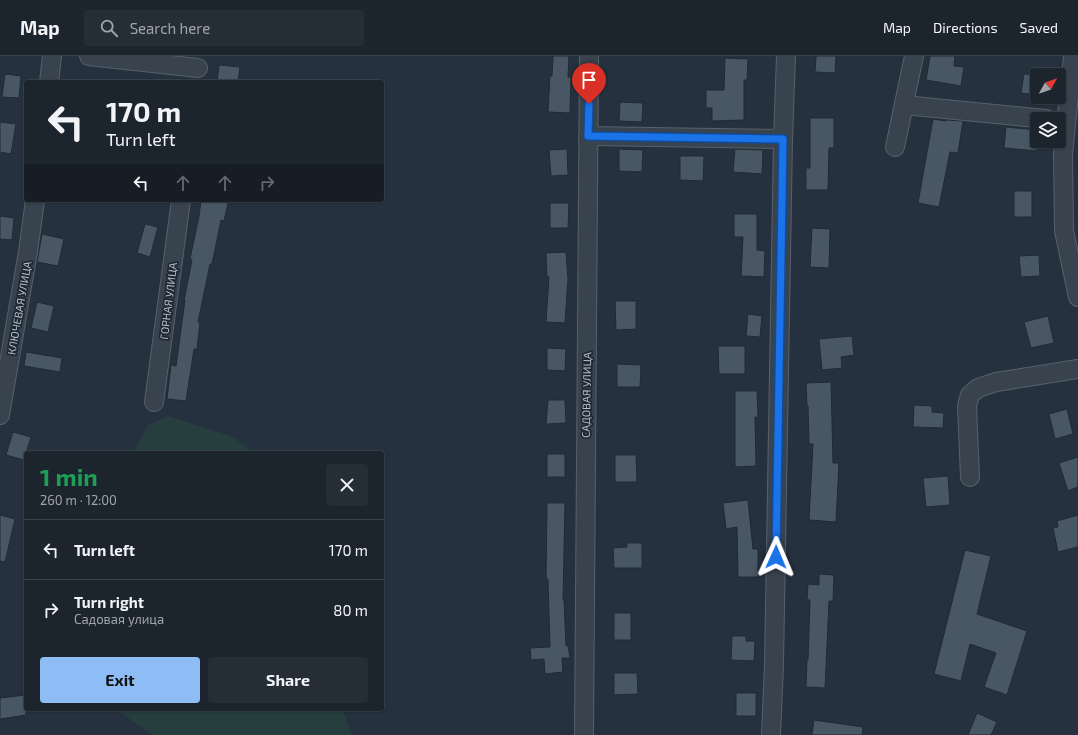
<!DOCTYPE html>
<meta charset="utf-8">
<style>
body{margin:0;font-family:"Exo 2",sans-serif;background:#252d36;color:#f1f3f6;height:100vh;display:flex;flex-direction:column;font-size:15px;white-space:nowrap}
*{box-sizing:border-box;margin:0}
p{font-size:13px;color:#a0a5aa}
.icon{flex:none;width:22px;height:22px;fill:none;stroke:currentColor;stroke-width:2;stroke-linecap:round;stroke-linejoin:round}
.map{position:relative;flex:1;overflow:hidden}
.side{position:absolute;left:24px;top:395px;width:360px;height:260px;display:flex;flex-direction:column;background:#1c252e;border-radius:4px;box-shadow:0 1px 3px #0004,0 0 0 1px #3a424a}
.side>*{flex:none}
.top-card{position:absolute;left:24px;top:24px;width:360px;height:122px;border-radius:4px;box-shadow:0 1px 3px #0004,0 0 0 1px #3a424a;background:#1c252e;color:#f1f3f6;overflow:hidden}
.needle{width:26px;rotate:50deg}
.controls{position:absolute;left:1030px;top:12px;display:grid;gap:8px}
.controls a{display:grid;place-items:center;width:36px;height:36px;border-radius:4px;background:#1c252e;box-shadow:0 1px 3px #0004,0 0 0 1px #3a424a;font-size:20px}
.pin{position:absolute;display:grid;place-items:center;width:34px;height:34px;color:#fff;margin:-41px -17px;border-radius:50% 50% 50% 0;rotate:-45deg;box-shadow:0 0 4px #0007}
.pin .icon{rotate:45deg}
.me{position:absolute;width:44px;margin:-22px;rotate:1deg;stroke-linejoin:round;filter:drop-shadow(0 0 3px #0008)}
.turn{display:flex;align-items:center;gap:14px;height:84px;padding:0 16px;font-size:18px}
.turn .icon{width:52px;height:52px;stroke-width:2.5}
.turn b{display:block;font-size:28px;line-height:34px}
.lanes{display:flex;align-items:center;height:38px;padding:0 16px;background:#0003;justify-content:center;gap:20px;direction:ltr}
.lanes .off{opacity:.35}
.round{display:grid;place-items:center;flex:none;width:42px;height:42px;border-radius:4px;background:#252d36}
.headline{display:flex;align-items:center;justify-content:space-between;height:68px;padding:0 16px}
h1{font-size:24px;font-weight:700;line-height:30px;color:#1e9e55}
.button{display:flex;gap:8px;margin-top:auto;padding:8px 16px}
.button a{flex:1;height:46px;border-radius:4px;background:#8ebcf5;color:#111;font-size:16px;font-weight:700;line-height:46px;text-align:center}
.button a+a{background:#252d36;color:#f1f3f6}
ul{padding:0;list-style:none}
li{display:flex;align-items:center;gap:12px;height:60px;padding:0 16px;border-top:1px solid #3a424a}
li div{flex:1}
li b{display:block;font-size:15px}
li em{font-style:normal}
header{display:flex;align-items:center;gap:24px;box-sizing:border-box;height:56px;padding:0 20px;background:#1c252e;border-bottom:1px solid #3a424a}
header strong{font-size:19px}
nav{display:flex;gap:22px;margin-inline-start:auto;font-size:14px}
.search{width:280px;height:36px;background:#252d36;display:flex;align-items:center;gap:10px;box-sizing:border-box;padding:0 14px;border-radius:4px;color:#a0a5aa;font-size:15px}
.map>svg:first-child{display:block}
</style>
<header>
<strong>Map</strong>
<div class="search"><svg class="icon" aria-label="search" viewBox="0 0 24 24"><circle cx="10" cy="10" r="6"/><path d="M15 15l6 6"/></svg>Search here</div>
<nav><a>Map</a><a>Directions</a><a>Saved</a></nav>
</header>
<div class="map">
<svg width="1078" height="679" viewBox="0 0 1078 679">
<rect width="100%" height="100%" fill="#25313e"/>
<!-- green -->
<g fill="#273e3f">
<path d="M168 360 231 380 255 397H133L148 369Z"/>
<path d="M115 653H342L352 679H153Z"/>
</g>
<!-- building -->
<g fill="#495764" stroke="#202a35">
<path d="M553 0H569L568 21H571L570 57 548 56 550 20H552Z"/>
<path d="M816 0H836L835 17 815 16Z"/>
<path d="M930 0H955L954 10 964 11 961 30 926 24Z"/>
<path d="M725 2 748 3 747 24H744V64L712 65V52H706V34H724Z"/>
<path d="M219 9 240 11 238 26H217Z"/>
<path d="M5 18 21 20 19 42 2 41Z"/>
<path d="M1024 18 1037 19V39L1021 37Z"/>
<path d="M620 46 643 47 642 66 619 65Z"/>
<path d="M810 62H834V92H829L828 134H806V112H810Z"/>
<path d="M933 63 946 65V64L963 65 958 97 950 96 939 151 918 147Z"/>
<path d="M0 66 16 68 11 98 0 96Z"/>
<path d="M1006 71 1037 74V95L1004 92Z"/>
<path d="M567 93 568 119 551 120 549 94Z"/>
<path d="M619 93 643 94 642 116 619 115Z"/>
<path d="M735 93 763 94 762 118 733 116Z"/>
<path d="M680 100H704L703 125 680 124Z"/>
<rect x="1014" y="135" width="18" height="26"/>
<path d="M201 144H212L228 147 224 165 221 164 212 208H210L198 266H200L197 293H194L186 345 167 343 171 309 176 310 185 244H184L192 204 190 203 199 160Z"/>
<path d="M550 147H569L568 172H550Z"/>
<path d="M734 158H757V194L765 195 764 221 741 220 743 181H734Z"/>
<path d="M0 160 14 162 12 184 0 183Z"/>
<path d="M145 168 158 171 150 201 137 197Z"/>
<path d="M812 172 830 173 829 212 810 211Z"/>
<path d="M42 178 64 183 58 210 37 206Z"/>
<path d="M566 196 568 223 565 267 546 266 549 221H547L546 197Z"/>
<path d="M1039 199 1040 220 1021 221 1019 200Z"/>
<path d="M615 245H636V273L616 274Z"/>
<path d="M37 246 54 250 48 276 31 272Z"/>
<path d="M748 258 762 260 760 281 746 280Z"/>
<path d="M1048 260 1054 287 1031 292 1024 266Z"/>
<path d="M852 280 854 299 841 301 842 312 822 314 819 283Z"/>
<path d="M718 290H745V318H719Z"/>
<path d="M547 292 566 293 565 315 547 314Z"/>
<path d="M26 296 62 302 60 316 24 310Z"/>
<path d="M617 308 641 309 640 331H617Z"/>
<path d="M831 326 833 407H839L836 466 809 464 813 388H809L808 350H807L806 327Z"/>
<path d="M735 335H757L758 361H755L756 410 735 411Z"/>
<path d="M548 344H565L566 367 546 368Z"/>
<path d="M914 349 932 350V356L944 357 943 372 913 371Z"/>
<path d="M1067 353 1073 378 1055 383 1049 358Z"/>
<path d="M13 376 31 381 24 404 6 399Z"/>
<rect x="547" y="398" width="18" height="23"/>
<path d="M615 399H636L637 426H615Z"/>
<path d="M1078 401V431L1068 435 1059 407Z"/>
<path d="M948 420 950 449 926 451 923 422Z"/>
<path d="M748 444 753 493H758V521H738L737 471 726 473 723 447Z"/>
<path d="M547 447H565L563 544H564L566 590 568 589 570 602H562L563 616 545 618 544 603 531 604 530 592 550 591 548 523H546Z"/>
<path d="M0 459 15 463 5 506 0 505Z"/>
<path d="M1078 459V491L1058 496 1053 472 1058 471 1057 465Z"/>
<path d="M627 487H642V512H614L613 492 627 491Z"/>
<path d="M965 494 991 500 977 558 1027 575 1007 639 984 631 996 597 970 588 961 625 934 618Z"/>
<path d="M819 518 834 519 833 545H829L825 632 806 631 807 604H808L810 544H807L808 528 819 529Z"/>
<rect x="614" y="557" width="17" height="27"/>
<path d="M732 580H746V585H755L754 605 731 604Z"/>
<path d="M614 617H637L638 638 614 639Z"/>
<rect x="736" y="637" width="20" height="23"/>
<path d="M26 639V659L0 663V642Z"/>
<path d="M977 657 997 666 991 679H968Z"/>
<path d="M814 664 863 671 862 679H812Z"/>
</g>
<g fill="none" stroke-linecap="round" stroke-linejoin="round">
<!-- minor casing -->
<g stroke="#57616c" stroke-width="20">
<g id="minor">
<path d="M89 0 198 12"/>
<path d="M1073 0 1063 98 1064 175 1078 241"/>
<path d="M49 26 52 0"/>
<path d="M904 49 1046 63"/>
<path d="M588 80 783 83"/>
<path d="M895 91 914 0"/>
<path d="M154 346 181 144"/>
<path d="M0 359 28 196 35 144"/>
<path d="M970 421 967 350 970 339 978 332 996 326 1078 313"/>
<path d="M584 679 589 0"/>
<path d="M771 679 774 609 783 83 786 0"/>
</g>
</g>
<!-- minor -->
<use href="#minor" stroke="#39434e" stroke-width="18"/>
</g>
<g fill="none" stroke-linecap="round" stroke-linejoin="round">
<!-- route casing -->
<g stroke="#114b97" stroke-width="10">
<path id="route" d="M589 48 588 80 783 83 776 501"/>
</g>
<!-- route -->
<use href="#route" stroke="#1a73e8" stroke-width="7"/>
</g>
<g text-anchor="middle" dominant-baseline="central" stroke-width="3.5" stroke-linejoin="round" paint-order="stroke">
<!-- street labels -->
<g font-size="11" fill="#b5bec9" stroke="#1e2833">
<text transform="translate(168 245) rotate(-83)">ГОРНАЯ УЛИЦА</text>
<text transform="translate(19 252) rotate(-80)">КЛЮЧЕВАЯ УЛИЦА</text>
<text transform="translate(586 339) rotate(-89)">САДОВАЯ УЛИЦА</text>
</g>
</g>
</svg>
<div class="controls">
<a><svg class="needle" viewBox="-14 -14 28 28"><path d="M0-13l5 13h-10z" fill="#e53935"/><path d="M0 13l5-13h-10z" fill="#a0a5aa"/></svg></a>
<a><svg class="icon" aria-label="layers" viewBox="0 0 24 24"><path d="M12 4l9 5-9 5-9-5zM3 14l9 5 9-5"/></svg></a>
</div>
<div class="pin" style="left:589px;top:48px;background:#d93025"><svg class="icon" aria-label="arrive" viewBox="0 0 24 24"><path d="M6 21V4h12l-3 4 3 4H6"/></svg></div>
<svg class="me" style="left:776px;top:501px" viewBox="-20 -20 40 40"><path d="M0-17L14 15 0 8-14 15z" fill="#1a73e8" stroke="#fff" stroke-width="4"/></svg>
<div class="top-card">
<div class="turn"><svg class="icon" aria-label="left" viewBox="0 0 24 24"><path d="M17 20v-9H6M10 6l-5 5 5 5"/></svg><div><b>170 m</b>Turn left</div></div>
<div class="lanes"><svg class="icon" aria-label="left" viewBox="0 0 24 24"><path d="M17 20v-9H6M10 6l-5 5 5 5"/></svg><svg class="icon off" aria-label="ahead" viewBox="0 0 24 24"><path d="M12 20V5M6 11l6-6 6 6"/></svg><svg class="icon off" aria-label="ahead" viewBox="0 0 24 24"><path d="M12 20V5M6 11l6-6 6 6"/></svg><svg class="icon off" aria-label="right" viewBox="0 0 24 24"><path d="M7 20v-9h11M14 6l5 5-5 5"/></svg></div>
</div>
<section class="side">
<div class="headline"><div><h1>1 min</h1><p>260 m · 12:00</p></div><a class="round"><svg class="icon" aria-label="close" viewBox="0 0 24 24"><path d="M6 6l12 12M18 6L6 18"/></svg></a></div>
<ul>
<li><svg class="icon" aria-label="left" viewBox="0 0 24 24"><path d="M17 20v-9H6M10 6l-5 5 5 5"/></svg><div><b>Turn left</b></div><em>170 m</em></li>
<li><svg class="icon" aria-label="right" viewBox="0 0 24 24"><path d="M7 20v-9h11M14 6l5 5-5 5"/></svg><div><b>Turn right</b><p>Садовая улица</p></div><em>80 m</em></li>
</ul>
<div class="button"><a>Exit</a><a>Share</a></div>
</section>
</div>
